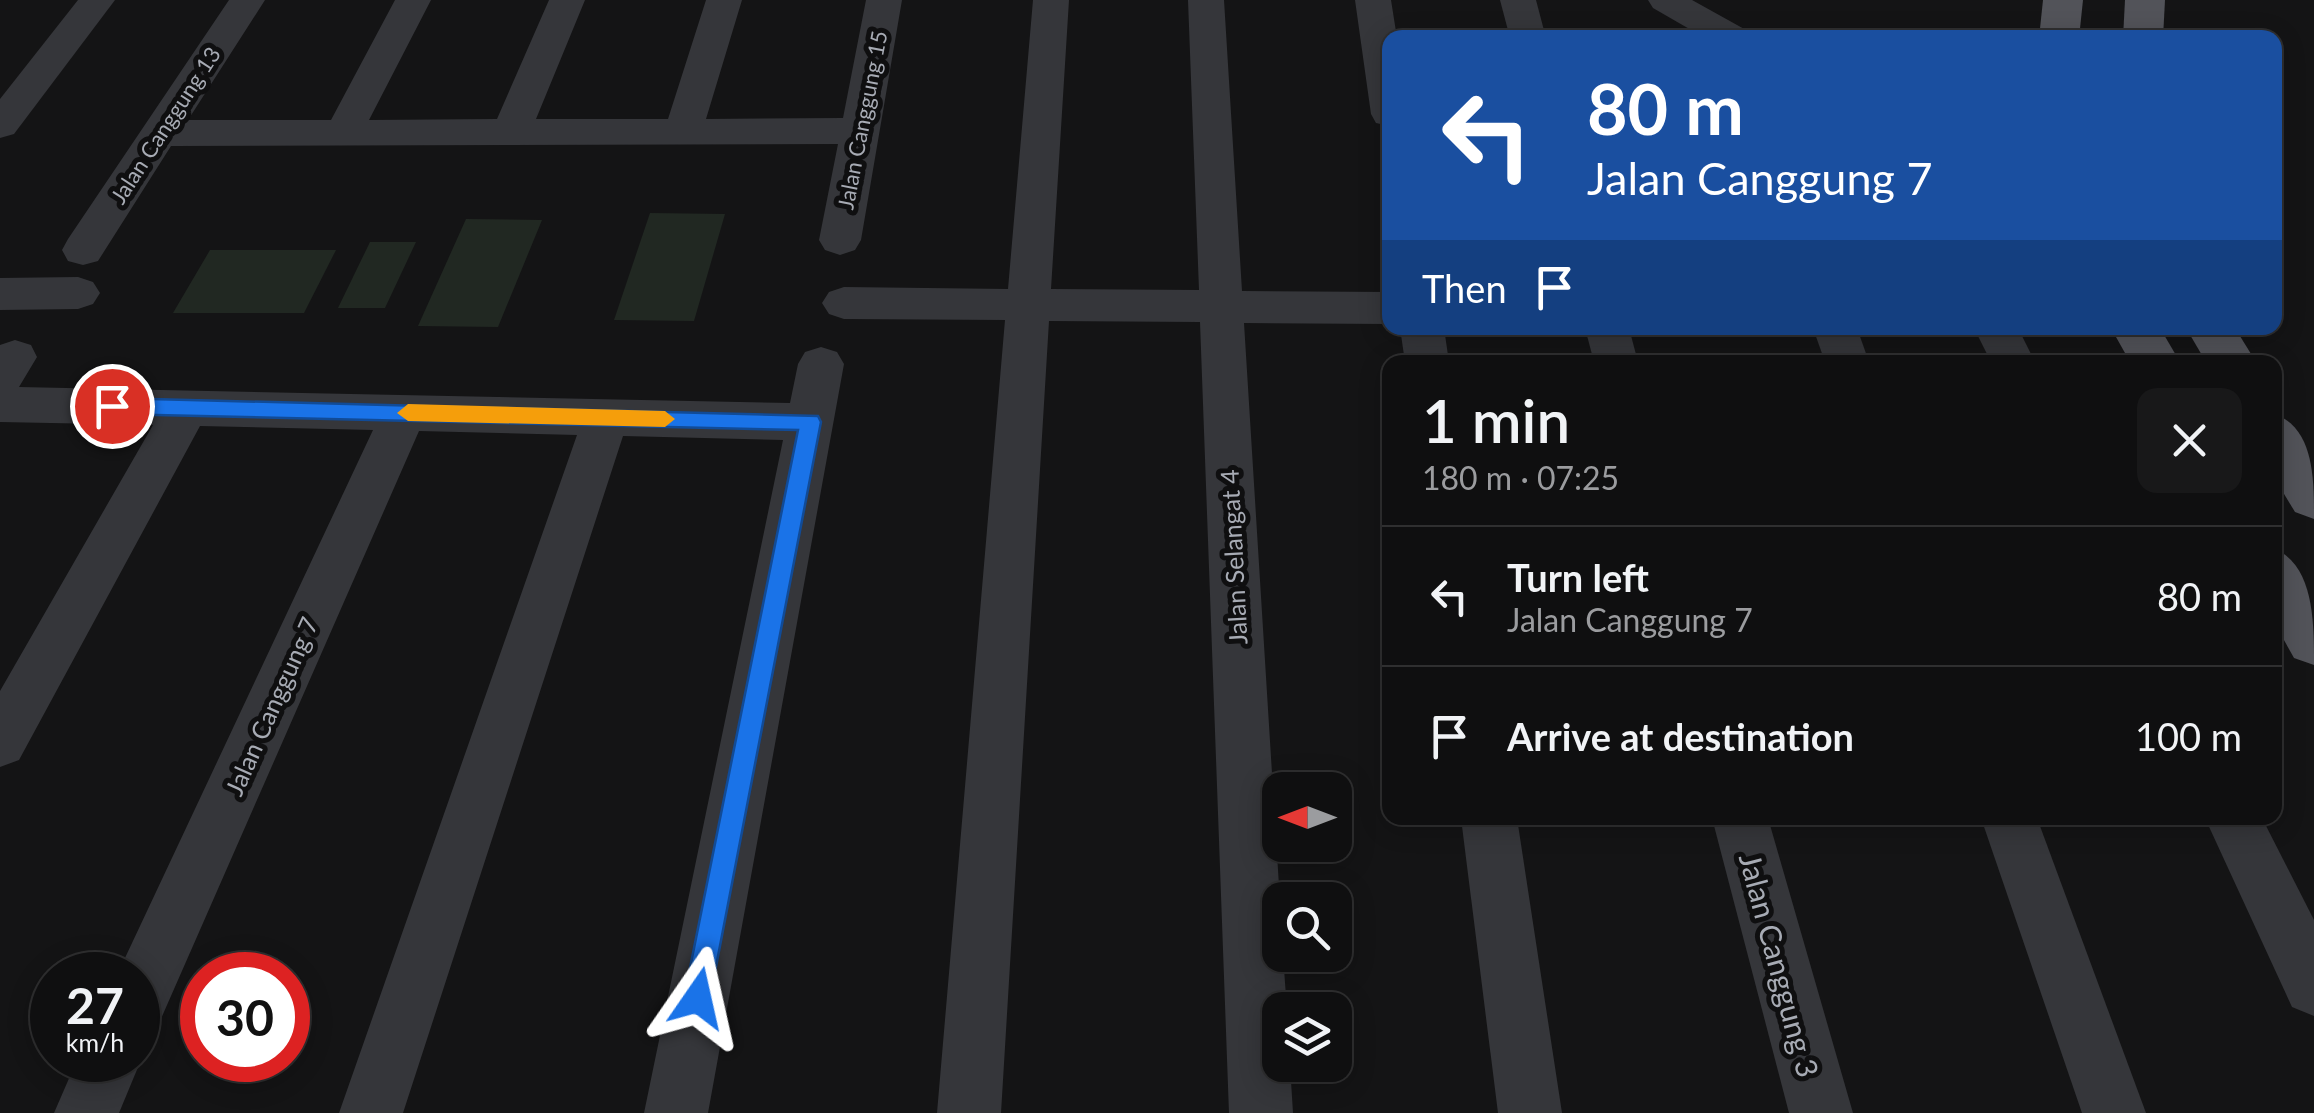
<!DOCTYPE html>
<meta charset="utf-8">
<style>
body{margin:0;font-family:Lato,sans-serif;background:#181819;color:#f1f3f6;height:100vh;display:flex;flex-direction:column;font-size:38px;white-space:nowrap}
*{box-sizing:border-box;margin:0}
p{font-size:32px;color:#9b9c9f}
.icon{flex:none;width:55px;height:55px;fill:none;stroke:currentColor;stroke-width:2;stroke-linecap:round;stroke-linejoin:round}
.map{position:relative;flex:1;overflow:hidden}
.side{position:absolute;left:1382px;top:355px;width:900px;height:470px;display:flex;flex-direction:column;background:#0f0f10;border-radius:20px;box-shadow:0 5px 25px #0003,0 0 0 2px #2f2f30}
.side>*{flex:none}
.guide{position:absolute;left:1382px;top:30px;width:900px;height:305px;border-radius:20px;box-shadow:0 5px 25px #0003,0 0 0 2px #2f2f30;background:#1a4fa0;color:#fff;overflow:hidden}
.needle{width:65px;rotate:270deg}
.controls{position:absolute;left:1262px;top:772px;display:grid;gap:20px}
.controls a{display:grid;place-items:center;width:90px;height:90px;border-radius:20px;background:#0f0f10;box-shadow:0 5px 25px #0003,0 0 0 2px #2f2f30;font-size:50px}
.speed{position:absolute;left:30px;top:952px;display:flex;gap:20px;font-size:50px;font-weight:700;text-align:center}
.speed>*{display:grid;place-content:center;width:130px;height:130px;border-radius:50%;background:#0f0f10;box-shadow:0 5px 25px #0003,0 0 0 2px #2f2f30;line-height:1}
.speed small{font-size:25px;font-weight:400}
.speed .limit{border:15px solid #d22;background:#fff;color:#111}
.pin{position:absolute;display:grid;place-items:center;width:85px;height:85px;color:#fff;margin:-42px;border:5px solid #fff;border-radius:50%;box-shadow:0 2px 10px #0007}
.me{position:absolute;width:110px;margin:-55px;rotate:11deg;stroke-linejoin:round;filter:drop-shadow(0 0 8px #0008)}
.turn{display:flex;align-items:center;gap:35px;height:210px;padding:0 40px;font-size:45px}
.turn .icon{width:130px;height:130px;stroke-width:2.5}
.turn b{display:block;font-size:70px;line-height:85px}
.then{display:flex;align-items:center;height:95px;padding:0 40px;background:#0003;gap:20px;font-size:38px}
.round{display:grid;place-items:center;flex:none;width:105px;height:105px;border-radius:20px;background:#181819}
.headline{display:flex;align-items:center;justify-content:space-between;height:170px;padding:0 40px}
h1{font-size:60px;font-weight:600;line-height:75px}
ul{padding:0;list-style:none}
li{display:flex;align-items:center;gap:30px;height:140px;padding:0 40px;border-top:2px solid #2f2f30}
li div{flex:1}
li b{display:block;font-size:38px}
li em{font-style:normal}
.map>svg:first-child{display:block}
</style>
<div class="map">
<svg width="2314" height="1113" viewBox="0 0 2314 1113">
<rect width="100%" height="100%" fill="#141415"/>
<!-- green -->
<g fill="#212822">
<path d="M650 213 725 214 694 321 614 320Z"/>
<path d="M466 219 542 220 498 327 418 326Z"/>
<path d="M370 242H416L385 308H338Z"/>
<path d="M210 250H336L304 313H173Z"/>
</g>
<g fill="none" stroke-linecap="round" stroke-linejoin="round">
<!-- minor -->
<g fill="#35363a" fill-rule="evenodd">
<path d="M78 0H115L14 134 0 138V99Z"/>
<path d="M229 0H265L188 120H331L395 0H431L369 120 497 119 549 0H585L536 119H668L706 0H742L706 119 843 118 866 0H902L861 240 855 250 840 255 825 250 819 240 838 144 171 146 98 261 83 265 68 261 62 250 68 239Z"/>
<path d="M1033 0H1069L1051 289 1199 290 1188 0H1224L1242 291 1390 292V324L1244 323 1280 902V955H1283L1287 1010H1280V1065H1290L1293 1113H1229L1200 322 1049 321 1001 1113H937L1005 320 844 319 829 314 822 303 829 292 844 287 1008 289Z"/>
<path d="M1355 0H1391L1397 38H1390V126L1376 123 1371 114Z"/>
<path d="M1500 0H1536L1546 38H1510Z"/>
<path d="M1648 0H1692L1746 30 1751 38H1705L1653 8Z"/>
<path d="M78 277 93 282 100 293 93 304 78 309 0 310V278Z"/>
<path d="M1400 328H1444L1449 362H1405Z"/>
<path d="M1585 328H1629L1638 362H1594Z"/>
<path d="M1813 328H1857L1869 362H1825Z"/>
<path d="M1974 328H2018L2035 362H1991Z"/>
<path d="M15 340 31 345 37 357 19 387 790 403 798 364 805 352 821 347 837 352 844 364 708 1113H644L783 440 623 436 403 1113H339L577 435 419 431 160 1021 138 1030V975H117L373 430 200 426 19 760 0 767V691L153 425 0 422V345Z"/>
<path d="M1461 818H1517L1562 1113H1498Z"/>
<path d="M1712 818H1768L1853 1113H1789Z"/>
<path d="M1981 818H2037L2146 1113H2082Z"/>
<path d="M2205 818H2262L2314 920V1016L2292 1007Z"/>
<path d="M138 1050 141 1060 119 1113H54L77 1060H138Z"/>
</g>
<!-- major -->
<g fill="#525359" fill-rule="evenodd">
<path d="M2043 0H2083L2079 38H2039Z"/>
<path d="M2125 0H2165L2163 38H2123Z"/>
<path d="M2111 328H2160L2180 362H2130Z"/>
<path d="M2186 328H2235L2256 362H2206Z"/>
<path d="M2275 414C2314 429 2314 478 2314 519L2295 512 2275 479Z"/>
<path d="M2275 549C2314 566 2314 622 2314 665L2294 658 2275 624Z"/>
</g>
</g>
<!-- route -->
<path fill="#1a73e8" stroke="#114b97" stroke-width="2.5" d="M112 398 818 416 821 422 708 1008 698 1012 688 1008 684 998 798 430 112 414 102 406Z"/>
<!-- slow -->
<path fill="#f59e0b" d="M408 404 665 411 675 419 665 427 408 421 397 413Z"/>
<g text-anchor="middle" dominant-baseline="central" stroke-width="10" stroke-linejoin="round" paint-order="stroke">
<!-- far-street labels -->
<g font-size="22" fill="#a7abb4" stroke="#0f0f10">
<text transform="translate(862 120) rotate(-79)">Jalan Canggung 15</text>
<text transform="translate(165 125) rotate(-57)">Jalan Canggung 13</text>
</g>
<!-- street labels -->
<g font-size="25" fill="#a7abb4" stroke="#0f0f10">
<text transform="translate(1233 557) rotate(-93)">Jalan Selangat 4</text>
<text transform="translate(271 706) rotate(-66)">Jalan Canggung 7</text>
</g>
<!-- near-street labels -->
<g font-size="30" fill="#a7abb4" stroke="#0f0f10">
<text transform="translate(1780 965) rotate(75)">Jalan Canggung 3</text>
</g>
</g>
</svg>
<div class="controls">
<a><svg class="needle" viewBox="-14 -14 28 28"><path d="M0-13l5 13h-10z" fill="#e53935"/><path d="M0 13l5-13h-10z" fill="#9b9c9f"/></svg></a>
<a><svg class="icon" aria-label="search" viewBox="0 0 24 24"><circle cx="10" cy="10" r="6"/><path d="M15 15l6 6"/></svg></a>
<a><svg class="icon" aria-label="layers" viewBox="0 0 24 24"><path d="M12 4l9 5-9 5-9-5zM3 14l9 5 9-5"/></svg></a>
</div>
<div class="speed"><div>27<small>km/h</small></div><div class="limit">30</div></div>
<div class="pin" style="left:112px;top:406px;background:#d93025"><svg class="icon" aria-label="arrive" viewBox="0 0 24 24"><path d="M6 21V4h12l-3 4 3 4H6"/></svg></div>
<svg class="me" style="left:698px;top:998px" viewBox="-20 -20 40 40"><path d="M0-17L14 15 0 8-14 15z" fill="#1a73e8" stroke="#fff" stroke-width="4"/></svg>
<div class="guide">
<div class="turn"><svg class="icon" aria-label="left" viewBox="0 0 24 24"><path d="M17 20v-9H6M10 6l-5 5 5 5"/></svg><div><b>80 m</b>Jalan Canggung 7</div></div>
<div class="then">Then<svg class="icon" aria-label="arrive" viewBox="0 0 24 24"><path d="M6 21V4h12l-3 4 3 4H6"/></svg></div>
</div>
<section class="side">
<div class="headline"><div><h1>1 min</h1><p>180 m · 07:25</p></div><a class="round"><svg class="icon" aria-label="close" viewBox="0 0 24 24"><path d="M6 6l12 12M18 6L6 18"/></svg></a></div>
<ul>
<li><svg class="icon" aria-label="left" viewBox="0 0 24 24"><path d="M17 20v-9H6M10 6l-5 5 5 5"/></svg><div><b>Turn left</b><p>Jalan Canggung 7</p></div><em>80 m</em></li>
<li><svg class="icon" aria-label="arrive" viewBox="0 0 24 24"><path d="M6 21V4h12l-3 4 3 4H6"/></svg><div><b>Arrive at destination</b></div><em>100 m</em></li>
</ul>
</section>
</div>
